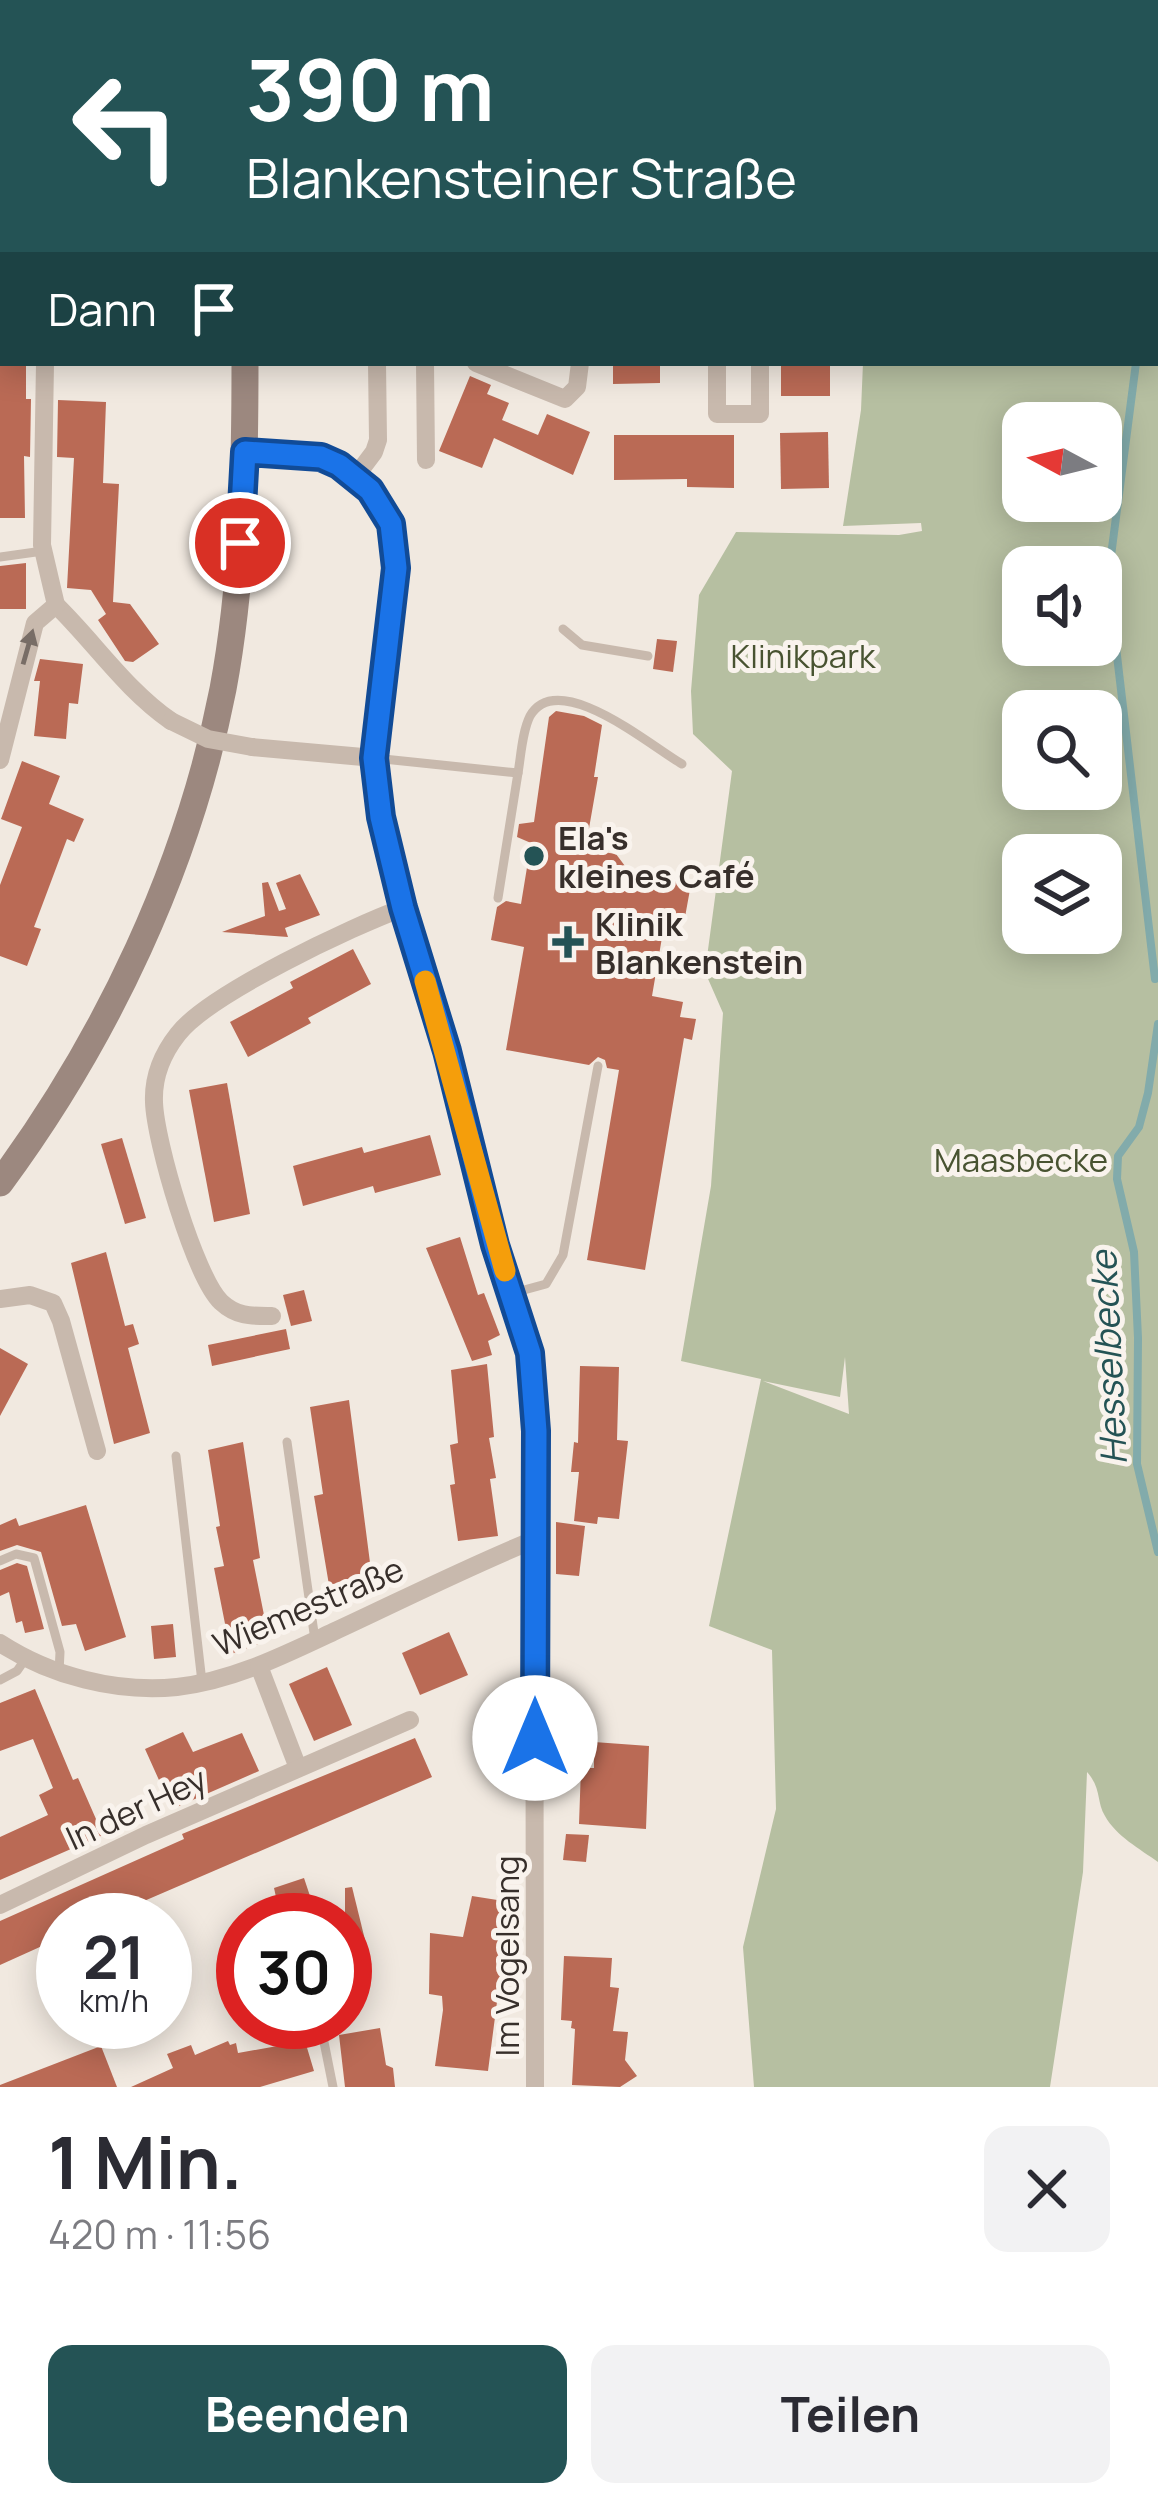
<!DOCTYPE html>
<html lang="de">
<meta charset="utf-8">
<style>
body{margin:0;font-family:Manrope,sans-serif;background:#f2f2f3;color:#2b2b33;height:100vh;display:flex;flex-direction:column;font-size:45px;white-space:nowrap}
*{box-sizing:border-box;margin:0}
p{font-size:39px;color:#7c7c81}
.icon{flex:none;width:66px;height:66px;fill:none;stroke:currentColor;stroke-width:2;stroke-linecap:round;stroke-linejoin:round}
.map{position:relative;height:2087px;overflow:hidden}
.panel{display:flex;flex-direction:column;background:#fff;flex:1}
.panel>*{flex:none}
.hud{position:absolute;left:0px;top:0px;width:1158px;height:366px;box-shadow:0 6px 30px #0003;background:#245355;color:#fff;overflow:hidden}
.needle{width:78px;rotate:277deg}
.controls{position:absolute;left:1002px;top:402px;display:grid;gap:24px}
.controls a{display:grid;place-items:center;width:120px;height:120px;border-radius:24px;background:#fff;box-shadow:0 6px 30px #0003;font-size:60px}
.speed{position:absolute;left:36px;top:1893px;display:flex;gap:24px;font-size:60px;font-weight:700;text-align:center}
.speed>*{display:grid;place-content:center;width:156px;height:156px;border-radius:50%;background:#fff;box-shadow:0 6px 30px #0003;line-height:1}
.speed small{font-size:30px;font-weight:400}
.speed .limit{border:18px solid #d22;background:#fff;color:#111}
.pin{position:absolute;display:grid;place-items:center;width:102px;height:102px;color:#fff;margin:-51px;border:6px solid #fff;border-radius:50%;box-shadow:0 3px 12px #0007}
.me{position:absolute;width:132px;margin:-66px;rotate:0deg;stroke-linejoin:round;filter:drop-shadow(0 0 9px #0008)}
.turn{display:flex;align-items:center;gap:42px;height:252px;padding:0 48px;font-size:54px}
.turn .icon{width:156px;height:156px;stroke-width:2.5}
.turn b{display:block;font-size:84px;line-height:102px}
.then{display:flex;align-items:center;height:114px;padding:0 48px;background:#0003;gap:24px;font-size:45px}
.round{display:grid;place-items:center;flex:none;width:126px;height:126px;border-radius:24px;background:#f2f2f3}
.headline{display:flex;align-items:center;justify-content:space-between;height:204px;padding:0 48px}
h1{font-size:72px;font-weight:700;line-height:90px}
.button{display:flex;gap:24px;margin-top:auto;padding:24px 48px}
.button a{flex:1;height:138px;border-radius:24px;background:#245355;color:#fff;font-size:48px;font-weight:700;line-height:138px;text-align:center}
.button a+a{background:#f2f2f3;color:#2b2b33}
.map>svg:first-child{display:block}
</style>
<div class="map">
<svg width="1158" height="2087" viewBox="0 0 1158 2087">
<rect width="100%" height="100%" fill="#f1e9e0"/>
<!-- green -->
<path fill="#b6bfa1" fill-rule="evenodd" d="M847 0H1158V1862C1140 1849 1116 1836 1105 1816 1096 1801 1102 1789 1087 1772L1083 1872 1050 2087H754L743 1947 776 1809 772 1650 709 1626 761 1379 681 1361 711 1186 723 1013 705 972 732 771 693 734 691 691 699 595 736 532 899 535 922 531 921 523 843 526 861 410 863 363H1155V3ZM1023 423H1101V501H1023ZM1023 567H1101V645H1023ZM1023 711H1101V789H1023ZM1023 855H1101V933H1023ZM845 1357 849 1414 763 1381 840 1397Z"/>
<g fill="none" stroke-linecap="round" stroke-linejoin="round">
<!-- stream -->
<g stroke="#82abab" stroke-width="8">
<path d="M1123 0V3"/>
<path d="M1136 363 1108 579 1155 979"/>
<path d="M1158 1024 1148 1093 1139 1127 1118 1156 1117 1179 1134 1252 1138 1338 1137 1464 1158 1552"/>
</g>
</g>
<!-- building -->
<g fill="#ba6a55">
<path d="M0 363H26V399H31L30 457 24 456 25 518H0Z"/>
<path d="M613 363H660V383L613 384Z"/>
<rect x="781" y="363" width="49" height="33"/>
<path d="M470 376 491 385 487 394 509 403 502 420 538 435 547 414 590 432 573 475 494 438 482 468 439 451Z"/>
<path d="M58 400 106 402 103 483 119 484 113 602 130 604 159 644 133 662 125 661 98 620 106 614 91 590 67 588 74 458 57 457Z"/>
<path d="M828 432 829 488 781 489 780 433Z"/>
<path d="M614 435H734V488L687 487V479L614 480Z"/>
<path d="M26 563V609H0V566Z"/>
<path d="M657 639 677 641 673 672 653 669Z"/>
<path d="M40 659 83 664 78 704 69 703 66 739 34 736 40 681H34Z"/>
<path d="M556 711 584 716 602 725 594 777H598L588 834H593L590 850 616 854 625 866 633 868 632 874 691 884 685 917 666 914 652 996 683 1002 680 1017 696 1019 692 1040 684 1038 645 1270 587 1260 619 1070 607 1068 605 1060 598 1057 589 1065 506 1050 524 947 491 940 497 907 506 901 521 904 531 843 517 837 519 824 534 822 549 717Z"/>
<path d="M22 761 60 776 49 804 84 819 74 842 67 839 34 927 41 929 27 966 0 956V885L22 827 1 819Z"/>
<path d="M300 874 320 915 285 928 288 937 222 932 265 916 262 883 268 882 279 911 286 909 276 883Z"/>
<path d="M353 949 371 984 308 1018 311 1023 248 1057 230 1022 293 988 290 982Z"/>
<path d="M227 1083 250 1214 214 1222 189 1090Z"/>
<path d="M430 1135 441 1175 375 1193 373 1186 303 1206 293 1166 362 1147 364 1153Z"/>
<path d="M122 1138 146 1218 125 1224 101 1144Z"/>
<path d="M460 1237 478 1295 484 1293 500 1335 488 1341 492 1355 472 1361 426 1248Z"/>
<path d="M106 1252 125 1326 133 1324 139 1344 128 1348 150 1433 114 1444 71 1263Z"/>
<path d="M304 1290 312 1321 291 1326 283 1295Z"/>
<path d="M286 1329 290 1349 212 1366 208 1345Z"/>
<path d="M0 1348 28 1364 0 1416Z"/>
<path d="M487 1364 494 1437 489 1438 496 1478 490 1479 498 1536 458 1541 450 1485 455 1484 450 1445 458 1443 451 1370Z"/>
<path d="M580 1366 619 1367 617 1440 628 1441 619 1519 598 1517 597 1524 574 1521 579 1472H571L574 1442 578 1443Z"/>
<path d="M349 1400 372 1578 329 1585 314 1496 323 1494 310 1407Z"/>
<path d="M243 1442 260 1558 253 1560 269 1640 231 1654 214 1568 224 1566 216 1527 220 1526 208 1450Z"/>
<path d="M86 1505 126 1637 85 1651 76 1624 62 1626 41 1552 17 1545 0 1551V1525L16 1518 19 1526Z"/>
<path d="M556 1522 585 1526 579 1576 556 1574Z"/>
<path d="M17 1563 27 1566 44 1629 25 1633 22 1621 16 1623 9 1592 0 1596V1570Z"/>
<path d="M173 1624 176 1657 154 1659 151 1626Z"/>
<path d="M449 1632 468 1675 420 1695 402 1653Z"/>
<path d="M327 1667 352 1725 314 1741 289 1684Z"/>
<path d="M35 1689 73 1780 78 1778 103 1835 0 1880V1837L48 1815 39 1795 53 1788 33 1739 0 1751V1703Z"/>
<path d="M183 1732 193 1752 242 1733 259 1771 172 1809 145 1749Z"/>
<path d="M415 1738 432 1777 100 1920H55L62 1937 0 1965V1921L184 1839 182 1834Z"/>
<path d="M594 1742 649 1746 646 1829 579 1824 581 1768H594Z"/>
<path d="M566 1834 589 1835 586 1862 563 1860Z"/>
<path d="M304 1878 318 1920H281L274 1888Z"/>
<path d="M352 1887 367 1948 345 1954V1888Z"/>
<path d="M472 1896 510 1902 488 2071 435 2066 443 2010 442 1996 429 1994 430 1933 463 1937Z"/>
<path d="M564 1956 612 1958 610 1987 619 1988 613 2031 628 2032 625 2060 637 2076 620 2087 572 2085 575 2029 571 2028 572 2021 561 2020Z"/>
<path d="M380 2028 386 2065 393 2068 395 2087H345L339 2035Z"/>
<path d="M228 2041 230 2045 236 2043 238 2053 305 2041 314 2071 260 2087H131L173 2068 167 2054 191 2045 195 2055Z"/>
<path d="M101 2046 117 2087H0V2085Z"/>
</g>
<g fill="none" stroke-linecap="round" stroke-linejoin="round">
<!-- lane -->
<g stroke="#c8b9ad" stroke-width="9">
<path d="M0 557 43 551"/>
<path d="M563 629 582 645 648 656"/>
<path d="M374 758 518 773C521 756 522 732 530 716 558 667 652 747 682 764"/>
<path d="M498 898 518 773"/>
<path d="M513 1293 546 1284 563 1255 598 1066"/>
<path d="M287 1442 315 1640"/>
<path d="M176 1456 202 1682"/>
<path d="M0 1561 16 1554 34 1558 60 1652 59 1673"/>
<path d="M0 1680 17 1671 26 1658"/>
<path d="M320 2022 333 2087"/>
</g>
<!-- street -->
<g stroke="#c8b9ad" stroke-width="18">
<path d="M32 0 33 3"/>
<path d="M590 0V3"/>
<path d="M758 0V3"/>
<path d="M508 3 509 0"/>
<path d="M0 320 3 318"/>
<path d="M425 363 426 460"/>
<path d="M476 363 565 399 577 387 580 363"/>
<path d="M717 363V414H760V363"/>
<path d="M245 452C270 453 298 451 322 457 373 471 394 520 396 568L378 704 374 758 381 817 403 908 447 1051 495 1245 525 1331 534 1393 535 2087"/>
<path d="M356 476 374 452 378 440 377 363"/>
<path d="M56 605C95 643 125 689 171 721"/>
<path d="M252 747 374 758"/>
<path d="M0 760 35 623 56 605 42 545 45 363"/>
<path d="M0 1299 30 1295 53 1303 61 1321 97 1451"/>
<path d="M272 1316C252 1316 237 1317 221 1302 195 1277 155 1141 154 1102 153 1077 163 1053 178 1034 209 994 353 926 403 908"/>
<path d="M0 1643C51 1676 116 1693 177 1687 232 1681 284 1655 333 1632 400 1601 467 1567 536 1539"/>
<path d="M259 1666 298 1768"/>
<path d="M0 1905 146 1835 410 1720"/>
</g>
<!-- secondary -->
<g stroke="#9c887f" stroke-width="27">
<path d="M241 3 242 0"/>
<path d="M0 1183C107 1038 188 867 223 689 243 582 245 471 245 363"/>
</g>
<!-- street-bridge -->
<path stroke="#c8b9ad" stroke-width="18" d="M171 721 208 739 252 747"/>
</g>
<!-- one-way arrows -->
<defs><path id="oneway-solid" d="M-6-.8H1V-3.2L6.5 0L1 3.2V.8H-6Z" transform="scale(3)"/></defs>
<use fill="#786d66" href="#oneway-solid" transform="translate(28 647) rotate(-74)"/>
<g fill="none" stroke-linecap="round" stroke-linejoin="round">
<!-- route casing -->
<g stroke="#114b97" stroke-width="30">
<path id="route" d="M240 543 245 452 321 457 339 465 370 490 391 524 396 568 374 758 381 817 403 908 447 1051 495 1245 530 1353 536 1431 535 1738"/>
</g>
<!-- route -->
<use href="#route" stroke="#1a73e8" stroke-width="21"/>
<!-- slow -->
<path stroke="#f59e0b" stroke-width="21" d="M425 981 505 1271"/>
</g>
<!-- markers -->
<g fill="#245355" stroke="#f9f3ed" stroke-width="4.5">
<circle cx="534" cy="856" r="12"/>
<path d="M562 924h12v12h12v12h-12v12h-12v-12h-12v-12h12z"/>
</g>
<g text-anchor="middle" dominant-baseline="central" stroke-width="10" stroke-linejoin="round" paint-order="stroke">
<!-- park labels -->
<g font-size="33" fill="#485331" stroke="#f9f3ed">
<text x="803" y="655">Klinikpark</text>
<text x="1021" y="1159">Maasbecke</text>
</g>
<!-- poi labels -->
<g font-size="33" font-weight="bold" fill="#372f2b" stroke="#f9f3ed" text-anchor="start">
<text x="558" y="837">Ela's<tspan x="558" dy="38">kleines Café</tspan></text>
<text x="595" y="923">Klinik<tspan x="595" dy="38">Blankenstein</tspan></text>
</g>
<!-- street labels -->
<g font-size="33" fill="#372f2b" stroke="#f9f3ed">
<text transform="translate(308 1606) rotate(-23)">Wiemestraße</text>
<text transform="translate(136 1808) rotate(-25)">In der Hey</text>
<text transform="translate(506 1956) rotate(-90)">Im Vogelsang</text>
</g>
<!-- water labels -->
<g font-size="36" font-style="italic" fill="#245355" stroke="#f9f3ed">
<text transform="translate(1108 1358) rotate(-93)">Hesselbecke</text>
</g>
</g>
</svg>
<div class="controls">
<a><svg class="needle" viewBox="-14 -14 28 28"><path d="M0-13l5 13h-10z" fill="#e53935"/><path d="M0 13l5-13h-10z" fill="#7c7c81"/></svg></a>
<a><svg class="icon" aria-label="sound" viewBox="0 0 24 24"><path d="M4 9h4l5-4v14l-5-4H4zM17 9q2 3 0 6"/></svg></a>
<a><svg class="icon" aria-label="search" viewBox="0 0 24 24"><circle cx="10" cy="10" r="6"/><path d="M15 15l6 6"/></svg></a>
<a><svg class="icon" aria-label="layers" viewBox="0 0 24 24"><path d="M12 4l9 5-9 5-9-5zM3 14l9 5 9-5"/></svg></a>
</div>
<div class="speed"><div>21<small>km/h</small></div><div class="limit">30</div></div>
<div class="pin" style="left:240px;top:543px;background:#d93025"><svg class="icon" aria-label="arrive" viewBox="0 0 24 24"><path d="M6 21V4h12l-3 4 3 4H6"/></svg></div>
<svg class="me" style="left:535px;top:1738px" viewBox="-20 -20 40 40"><circle r="19" fill="#fff"/><path d="M0-13L10 11 0 6-10 11z" fill="#1a73e8"/></svg>
<div class="hud">
<div class="turn"><svg class="icon" aria-label="left" viewBox="0 0 24 24"><path d="M17 20v-9H6M10 6l-5 5 5 5"/></svg><div><b>390 m</b>Blankensteiner Straße</div></div>
<div class="then">Dann<svg class="icon" aria-label="arrive" viewBox="0 0 24 24"><path d="M6 21V4h12l-3 4 3 4H6"/></svg></div>
</div>
</div>
<section class="panel">
<div class="headline"><div><h1>1 Min.</h1><p>420 m · 11:56</p></div><a class="round"><svg class="icon" aria-label="close" viewBox="0 0 24 24"><path d="M6 6l12 12M18 6L6 18"/></svg></a></div>
<div class="button"><a>Beenden</a><a>Teilen</a></div>
</section>
